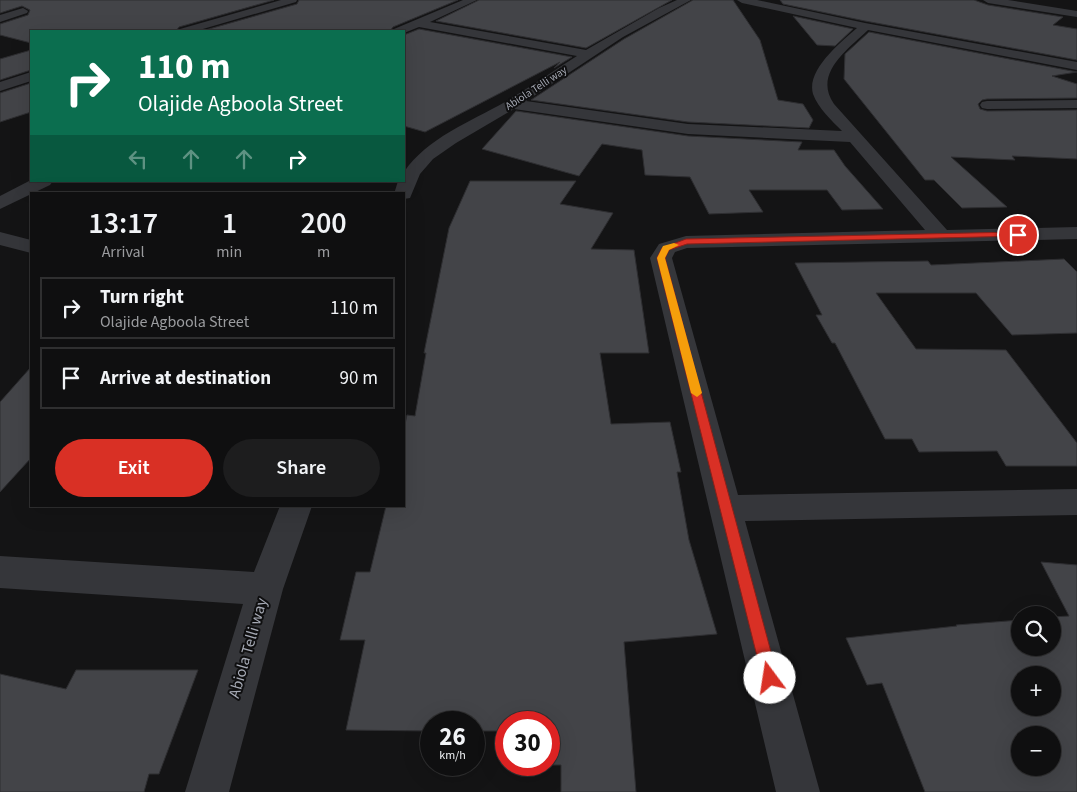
<!DOCTYPE html>
<meta charset="utf-8">
<style>
body{margin:0;font-family:"Source Sans 3",sans-serif;background:#1d1d1e;color:#f1f3f6;height:100vh;display:flex;flex-direction:column;font-size:19px;white-space:nowrap}
*{box-sizing:border-box;margin:0}
p{font-size:16px;color:#9b9c9f}
.icon{flex:none;width:28px;height:28px;fill:none;stroke:currentColor;stroke-width:2;stroke-linecap:round;stroke-linejoin:round}
.map{position:relative;flex:1;overflow:hidden}
.details{position:absolute;left:30px;top:192px;width:375px;height:315px;display:flex;flex-direction:column;background:#0f0f10;border-radius:0px;box-shadow:0 5px 20px #0002,0 0 0 1px #2f2f30}
.details>*{flex:none}
.banner{position:absolute;left:30px;top:30px;width:375px;height:152px;border-radius:0px;box-shadow:0 5px 20px #0002,0 0 0 1px #2f2f30;background:#0b6e4f;color:#fff;overflow:hidden}
.tools{position:absolute;left:1011px;top:606px;display:grid;gap:10px}
.tools a{display:grid;place-items:center;width:50px;height:50px;border-radius:50%;background:#0f0f10;box-shadow:0 5px 20px #0002,0 0 0 1px #2f2f30;font-size:25px}
.speed{position:absolute;left:420px;top:711px;display:flex;gap:10px;font-size:25px;font-weight:700;text-align:center}
.speed>*{display:grid;place-content:center;width:65px;height:65px;border-radius:50%;background:#0f0f10;box-shadow:0 5px 20px #0002,0 0 0 1px #2f2f30;line-height:1}
.speed small{font-size:12px;font-weight:400}
.speed .limit{border:8px solid #d22;background:#fff;color:#111}
.pin{position:absolute;display:grid;place-items:center;width:42px;height:42px;color:#fff;margin:-21px;border:2px solid #fff;border-radius:50%;box-shadow:0 1px 5px #0007}
.me{position:absolute;width:55px;margin:-28px;rotate:346deg;stroke-linejoin:round;filter:drop-shadow(0 0 4px #0008)}
.turn{display:flex;align-items:center;gap:18px;height:105px;padding:0 25px;font-size:22px}
.turn .icon{width:65px;height:65px;stroke-width:2.5}
.turn b{display:block;font-size:35px;line-height:42px}
.lanes{display:flex;align-items:center;height:48px;padding:0 25px;background:#0003;justify-content:center;gap:25px;direction:ltr}
.lanes .off{opacity:.35}
.eta{display:flex;justify-content:space-evenly;align-items:center;height:85px;text-align:center}
.eta b{font-size:30px;font-weight:600;line-height:35px}
.cta{display:flex;gap:10px;margin-top:auto;padding:10px 25px}
.cta a{flex:1;height:58px;border-radius:30px;background:#d93025;color:#fff;font-size:20px;font-weight:600;line-height:58px;text-align:center}
.cta a+a{background:#1d1d1e;color:#f1f3f6}
ul{padding:0;list-style:none}
li{display:flex;align-items:center;gap:15px;height:62px;margin:0 10px 8px;padding:0 15px;border:2px solid #2f2f30;border-radius:0px}
li div{flex:1}
li b{display:block;font-size:19px}
li em{font-style:normal}
.map>svg:first-child{display:block}
</style>
<div class="map">
<svg width="1077" height="792" viewBox="0 0 1077 792">
<rect width="100%" height="100%" fill="#141415"/>
<!-- building -->
<g fill="#434448" stroke="#2e2e31" fill-rule="evenodd">
<path d="M0 0H274L179 27 176 31H31V43L0 35V24L28 15 30 10 22 6 0 13Z"/>
<path d="M299 0H458L393 27 390 31H202L297 4Z"/>
<path d="M479 0H672L586 48 436 21Z"/>
<path d="M693 0H733L760 40 778 100 803 104 813 120 809 128 688 122 531 100 624 39Z"/>
<path d="M780 0H974L988 5 1063 17 1053 25 1077 29V60L865 21 783 4Z"/>
<path d="M793 16 853 29 835 46 817 45Z"/>
<path d="M419 29 572 57 554 68 560 62 425 132 404 126V35Z"/>
<path d="M869 32 1077 72 1052 76 1077 84V98L987 99 982 100 978 104 980 109 987 111 1077 110V159L1012 156 1015 160 951 157 1007 207 962 208 934 180H925L844 79 845 54Z"/>
<path d="M31 50V70L0 80V59Z"/>
<path d="M31 83V112L0 122V93Z"/>
<path d="M516 111 688 136 802 142 798 150H834L845 166 883 209 842 210 827 190H749L763 212 709 214 690 177 645 175 642 150 602 144 579 176 482 149Z"/>
<path d="M470 181H576L560 204 613 213 591 249 634 250 649 353H600L611 424 670 422 681 472H677L689 540 717 634 624 642 636 792H561V765H553V731H549V722H506V731H474V722H431V731L346 730 365 640H340L356 572H370L386 506H404V429L407 415 415 416 426 353H424L449 228Z"/>
<path d="M1064 259 1077 272V333L1012 335 976 293H876L916 349 1006 350 1077 443V466H1006L997 451 919 452 912 439H885L835 343H832L816 315H822L795 263 928 261 931 265Z"/>
<path d="M31 367V458L0 492V402Z"/>
<path d="M1041 562 1077 565V792H925L882 683 867 685 846 638 957 626 956 625 1020 620V648H1052V617L1069 616ZM1020 675H1052V708H1020ZM1020 735H1052V768H1020Z"/>
<path d="M76 670H198L159 774H149L144 792H0V674L66 689Z"/>
</g>
<g fill="none" stroke-linecap="round" stroke-linejoin="round">
<!-- street -->
<g fill="#35363a" fill-rule="evenodd">
<path d="M281 0H297L296 2 196 31H178L180 29Z"/>
<path d="M463 0H477L430 22 586 50 659 8 677 0H691L623 37 526 101 688 124 842 131C832 121 818 108 813 94 806 70 841 42 857 28L742 3 737 0H757L865 23 1077 62V70L868 30C847 50 813 74 834 104L947 230 1077 227V239L687 248 675 252 672 258 738 495 1077 489V515L745 521 820 792H776L650 258 659 244 686 236 925 230 850 142 688 134 514 109 456 143 433 159 420 174 410 198 404 199V194H394L398 181H404V172C427 138 470 122 505 102 529 88 553 71 577 56L419 27 404 33V31H392L394 29Z"/>
<path d="M983 0H1008L1077 11V17L988 3Z"/>
<path d="M23 8 28 11 27 13 0 22V15Z"/>
<path d="M31 72V81L0 91V82Z"/>
<path d="M1077 100V108L987 109 982 108 980 105 982 102 987 101Z"/>
<path d="M31 180 53 181 50 185 0 209V196Z"/>
<path d="M0 232 31 240V253L0 245Z"/>
<path d="M280 506H312L283 589 229 792H185L243 604 0 588V556L254 572Z"/>
</g>
</g>
<!-- route -->
<path fill="#d93025" stroke="#8d1f18" d="M1018 232 1022 233V236L687 244 669 250 665 258 778 678 776 684 770 687 764 684 657 258 662 248 686 239Z"/>
<!-- slow -->
<path fill="#f59e0b" d="M674 243 679 245 669 250 665 258 702 393 697 397 691 393 657 258 663 246Z"/>
<g text-anchor="middle" dominant-baseline="central" stroke-width="4" stroke-linejoin="round" paint-order="stroke">
<!-- far-street labels -->
<g font-size="11" fill="#a6aab5" stroke="#0f0f10">
<text transform="translate(536 88) rotate(-33)">Abiola Telli way</text>
</g>
<!-- near-street labels -->
<g font-size="16" fill="#a6aab5" stroke="#0f0f10">
<text transform="translate(248 648) rotate(-74)">Abiola Telli way</text>
</g>
</g>
</svg>
<div class="tools">
<a><svg class="icon" aria-label="search" viewBox="0 0 24 24"><circle cx="10" cy="10" r="6"/><path d="M15 15l6 6"/></svg></a>
<a>+</a>
<a>−</a>
</div>
<div class="speed"><div>26<small>km/h</small></div><div class="limit">30</div></div>
<div class="pin" style="left:1018px;top:235px;background:#d93025"><svg class="icon" aria-label="arrive" viewBox="0 0 24 24"><path d="M6 21V4h12l-3 4 3 4H6"/></svg></div>
<svg class="me" style="left:770px;top:678px" viewBox="-20 -20 40 40"><circle r="19" fill="#fff"/><path d="M0-13L10 11 0 6-10 11z" fill="#d93025"/></svg>
<div class="banner">
<div class="turn"><svg class="icon" aria-label="right" viewBox="0 0 24 24"><path d="M7 20v-9h11M14 6l5 5-5 5"/></svg><div><b>110 m</b>Olajide Agboola Street</div></div>
<div class="lanes"><svg class="icon off" aria-label="left" viewBox="0 0 24 24"><path d="M17 20v-9H6M10 6l-5 5 5 5"/></svg><svg class="icon off" aria-label="ahead" viewBox="0 0 24 24"><path d="M12 20V5M6 11l6-6 6 6"/></svg><svg class="icon off" aria-label="ahead" viewBox="0 0 24 24"><path d="M12 20V5M6 11l6-6 6 6"/></svg><svg class="icon" aria-label="right" viewBox="0 0 24 24"><path d="M7 20v-9h11M14 6l5 5-5 5"/></svg></div>
</div>
<section class="details">
<div class="eta">
<div><b>13:17</b><p>Arrival</p></div>
<div><b>1</b><p>min</p></div>
<div><b>200</b><p>m</p></div>
</div>
<ul>
<li><svg class="icon" aria-label="right" viewBox="0 0 24 24"><path d="M7 20v-9h11M14 6l5 5-5 5"/></svg><div><b>Turn right</b><p>Olajide Agboola Street</p></div><em>110 m</em></li>
<li><svg class="icon" aria-label="arrive" viewBox="0 0 24 24"><path d="M6 21V4h12l-3 4 3 4H6"/></svg><div><b>Arrive at destination</b></div><em>90 m</em></li>
</ul>
<div class="cta"><a>Exit</a><a>Share</a></div>
</section>
</div>
